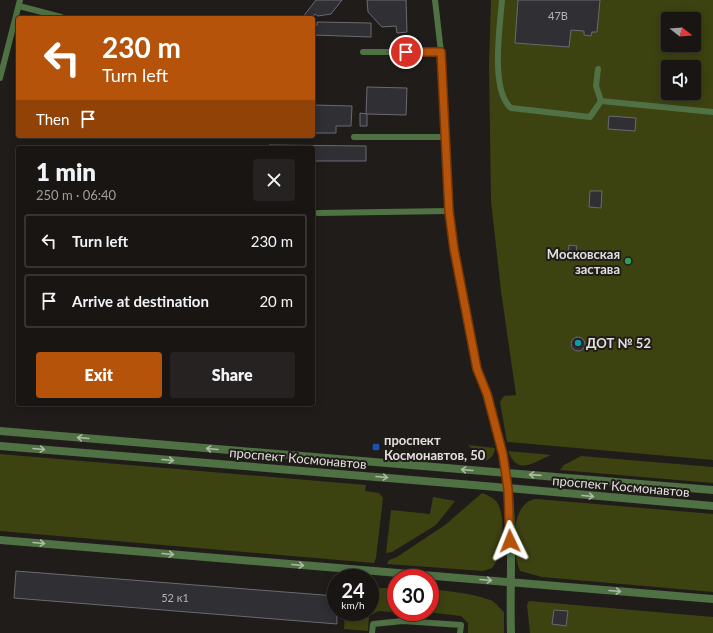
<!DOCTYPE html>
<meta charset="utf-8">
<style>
body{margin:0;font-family:Lato,sans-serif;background:#252221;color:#f1f3f6;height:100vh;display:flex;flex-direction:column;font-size:15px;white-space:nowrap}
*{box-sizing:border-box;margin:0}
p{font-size:13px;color:#9f9fa0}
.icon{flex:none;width:22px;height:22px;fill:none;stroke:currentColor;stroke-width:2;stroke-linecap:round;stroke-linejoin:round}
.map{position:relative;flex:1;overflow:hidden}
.details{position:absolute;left:16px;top:146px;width:299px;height:260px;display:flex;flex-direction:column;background:#181513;border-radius:4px;box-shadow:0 2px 10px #0003,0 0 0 1px #363433}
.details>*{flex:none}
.banner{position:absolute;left:16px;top:16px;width:299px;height:122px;border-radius:4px;box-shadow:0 2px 10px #0003,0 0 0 1px #363433;background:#b45309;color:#fff;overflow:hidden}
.needle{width:26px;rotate:107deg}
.controls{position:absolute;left:661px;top:12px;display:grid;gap:8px}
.controls a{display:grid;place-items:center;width:40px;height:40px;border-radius:4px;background:#181513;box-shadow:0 2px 10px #0003,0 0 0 1px #363433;font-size:20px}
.speed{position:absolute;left:327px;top:569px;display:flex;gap:8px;font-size:20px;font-weight:700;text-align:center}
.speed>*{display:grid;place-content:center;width:52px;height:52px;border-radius:50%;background:#181513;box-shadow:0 2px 10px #0003,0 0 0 1px #363433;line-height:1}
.speed small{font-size:10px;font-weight:400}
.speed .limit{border:6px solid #d22;background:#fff;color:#111}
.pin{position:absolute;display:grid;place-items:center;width:34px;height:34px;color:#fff;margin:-17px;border:2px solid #fff;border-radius:50%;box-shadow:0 1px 4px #0007}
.me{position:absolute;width:44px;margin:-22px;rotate:358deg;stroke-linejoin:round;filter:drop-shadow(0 0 3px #0008)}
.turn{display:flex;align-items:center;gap:14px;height:84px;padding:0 20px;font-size:18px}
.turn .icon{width:52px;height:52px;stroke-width:2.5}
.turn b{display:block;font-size:28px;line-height:34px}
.then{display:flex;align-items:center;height:38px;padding:0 20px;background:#0003;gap:8px;font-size:15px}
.round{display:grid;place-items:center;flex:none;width:42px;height:42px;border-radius:4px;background:#252221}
.headline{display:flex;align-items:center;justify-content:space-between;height:68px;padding:0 20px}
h1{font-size:24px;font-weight:800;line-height:30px}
.button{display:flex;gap:8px;margin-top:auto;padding:8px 20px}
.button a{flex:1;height:46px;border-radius:4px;background:#b45309;color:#fff;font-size:16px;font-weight:800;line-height:46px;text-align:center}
.button a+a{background:#252221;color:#f1f3f6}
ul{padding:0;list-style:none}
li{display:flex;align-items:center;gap:12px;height:54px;margin:0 8px 6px;padding:0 12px;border:2px solid #363433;border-radius:4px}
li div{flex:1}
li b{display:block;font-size:15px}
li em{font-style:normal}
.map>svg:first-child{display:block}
</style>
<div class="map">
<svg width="713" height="633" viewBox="0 0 713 633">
<rect width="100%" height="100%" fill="#201c19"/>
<!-- green -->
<g fill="#3d4211" fill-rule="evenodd">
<path d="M491 0H713V460L507 442 500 402 504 396 516 395 501 291 491 201 489 67ZM668 19H694V45H668ZM668 67H694V93H668Z"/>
<path d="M468 445 495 448C494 455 492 458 485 461Z"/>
<path d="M508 451 551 455C532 463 518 476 508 451Z"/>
<path d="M0 454 366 485 365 491 379 493 383 498 376 558 374 563 0 531Z"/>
<path d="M581 456 713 467V483L560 470 564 465Z"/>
<path d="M482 493C487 495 492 497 496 501 507 515 503 555 492 568L483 571 387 564 389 560 397 557 445 525Z"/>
<path d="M433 497 455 501 436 525 392 552 386 553 391 510 430 514Z"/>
<path d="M537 499 713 514V592L542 577 520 571C512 553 509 501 537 499Z"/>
<path d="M370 588H396V612H410V614L379 611 369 616 368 631 344 629 345 612H370Z"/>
<path d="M432 589C452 592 472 593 490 600 495 601 500 609 504 612V633H468V623L461 616 427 612H430V590Z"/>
<path d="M529 601 713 617V633H530L527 605Z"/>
</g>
<!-- building -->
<g fill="#2f2f34" stroke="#6b6a70">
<path d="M316 0H342L331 14 318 16 315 14 312 18H302Z"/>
<path d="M367 0H406L407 32 397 33 396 26 382 27 368 12Z"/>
<path d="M518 0H600L597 32H592L591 36 584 35V31L571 30 569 47 515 43Z"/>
<path d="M317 22 371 23V37L313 35V26L317 25Z"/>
<path d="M367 87 407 88 406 115 366 114Z"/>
<path d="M313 105 352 106 351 126H336V133H313Z"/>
<path d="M360 113 367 114V126H360Z"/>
<path d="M609 116 636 118 635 131 608 129Z"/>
<path d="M269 145 366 146V161H313V148H269Z"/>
<path d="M590 191H602L601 208 589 207Z"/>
<path d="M569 245 577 246 575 258 568 257Z"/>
<circle cx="578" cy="344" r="7"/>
<path d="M16 571 336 596 337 624 14 598Z"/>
<path d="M554 610 568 611 566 626 552 624Z"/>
</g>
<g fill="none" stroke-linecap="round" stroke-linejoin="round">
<!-- service -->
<g stroke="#4f7144" stroke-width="6">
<path d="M435 0 441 52 449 211 454 249 477 369 487 394 499 440"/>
<path d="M502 0C500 26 490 90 511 108L590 117 601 101 713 112"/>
<path d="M19 6 61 17"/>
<path d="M363 52H441"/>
<path d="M598 69 596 86 601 101"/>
<path d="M0 78 20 0"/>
<path d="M354 137H444"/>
<path d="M318 213 449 211"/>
<path d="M418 621V612"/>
<path d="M372 633 373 624 403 621 461 625 460 633"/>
</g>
<!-- minor -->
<g stroke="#4f7144" stroke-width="8">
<path d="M499 440C517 500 509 571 511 633"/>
<path d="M0 540 713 599"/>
</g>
<!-- tertiary -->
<g stroke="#4f7144" stroke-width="8">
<path d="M0 431 713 490"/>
<path d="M0 446 473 485 713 506"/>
</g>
</g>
<!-- one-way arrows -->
<defs><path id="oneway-shaft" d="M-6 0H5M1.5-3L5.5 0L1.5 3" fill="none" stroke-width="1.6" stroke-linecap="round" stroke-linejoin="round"/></defs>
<g stroke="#afb9a7">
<use href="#oneway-shaft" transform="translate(83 438) rotate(-175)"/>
<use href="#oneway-shaft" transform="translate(39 449) rotate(5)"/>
<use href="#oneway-shaft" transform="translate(212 449) rotate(-175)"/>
<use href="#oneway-shaft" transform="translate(168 460) rotate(5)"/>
<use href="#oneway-shaft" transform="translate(467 470) rotate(-175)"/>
<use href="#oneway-shaft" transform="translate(535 475) rotate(-176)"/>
<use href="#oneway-shaft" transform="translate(382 477) rotate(5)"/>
<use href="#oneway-shaft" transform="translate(588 496) rotate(5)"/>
<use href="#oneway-shaft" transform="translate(39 543) rotate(5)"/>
<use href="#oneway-shaft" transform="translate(168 554) rotate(5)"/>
<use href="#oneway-shaft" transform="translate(298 565) rotate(5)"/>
<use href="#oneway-shaft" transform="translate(486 580) rotate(5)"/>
<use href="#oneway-shaft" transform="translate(615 591) rotate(5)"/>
</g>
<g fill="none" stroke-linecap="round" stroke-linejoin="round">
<!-- route casing -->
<g stroke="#753606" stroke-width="10">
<path id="route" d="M406 52H441L449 211 454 249 477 369 487 394 503 455 508 489 510 541"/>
</g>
<!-- route -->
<use href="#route" stroke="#b45309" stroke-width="7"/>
</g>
<!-- markers -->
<circle fill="#2e9e5b" stroke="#201c19" stroke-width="1.5" cx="628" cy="261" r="4"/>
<circle fill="#0f9aa8" stroke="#201c19" stroke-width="1.5" cx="578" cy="343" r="4"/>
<rect fill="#1a4fb4" stroke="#201c19" stroke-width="1.5" x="372" y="443" width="8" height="8" rx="2"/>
<g text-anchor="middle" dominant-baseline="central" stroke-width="4" stroke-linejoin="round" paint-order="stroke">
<!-- number labels -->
<g font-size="11" fill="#b5b4b3">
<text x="558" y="15">47В</text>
<text x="175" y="597">52 к1</text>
</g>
<!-- poi labels -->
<g font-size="13" font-weight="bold" fill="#e2e0dd" stroke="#201c19" text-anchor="start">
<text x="620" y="254" text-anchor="end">Московская<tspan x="620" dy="15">застава</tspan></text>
<text x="586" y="343">ДОТ № 52</text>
<text x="384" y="440">проспект<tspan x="384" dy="15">Космонавтов, 50</tspan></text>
</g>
<!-- street labels -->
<g font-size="13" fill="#e2e0dd" stroke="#201c19">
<text transform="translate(298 458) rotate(5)">проспект Космонавтов</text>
<text transform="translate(621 486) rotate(5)">проспект Космонавтов</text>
</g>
</g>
</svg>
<div class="controls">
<a><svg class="needle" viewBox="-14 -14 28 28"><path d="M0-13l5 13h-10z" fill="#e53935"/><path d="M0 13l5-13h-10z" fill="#9f9fa0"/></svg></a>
<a><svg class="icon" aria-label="sound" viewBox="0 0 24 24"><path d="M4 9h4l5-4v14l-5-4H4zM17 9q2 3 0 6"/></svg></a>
</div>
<div class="speed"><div>24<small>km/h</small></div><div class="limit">30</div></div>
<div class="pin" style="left:406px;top:52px;background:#d93025"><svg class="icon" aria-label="arrive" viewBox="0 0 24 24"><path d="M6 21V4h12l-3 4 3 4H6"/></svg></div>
<svg class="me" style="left:510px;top:541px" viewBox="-20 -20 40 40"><path d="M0-17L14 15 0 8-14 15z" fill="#b45309" stroke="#fff" stroke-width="4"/></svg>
<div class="banner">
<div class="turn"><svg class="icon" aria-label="left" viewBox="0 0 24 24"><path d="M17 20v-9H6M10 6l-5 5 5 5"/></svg><div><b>230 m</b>Turn left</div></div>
<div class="then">Then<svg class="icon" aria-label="arrive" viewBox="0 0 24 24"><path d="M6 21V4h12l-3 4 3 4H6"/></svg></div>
</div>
<section class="details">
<div class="headline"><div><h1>1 min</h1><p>250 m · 06:40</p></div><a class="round"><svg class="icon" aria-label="close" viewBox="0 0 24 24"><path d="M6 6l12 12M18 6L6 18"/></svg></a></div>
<ul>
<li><svg class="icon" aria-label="left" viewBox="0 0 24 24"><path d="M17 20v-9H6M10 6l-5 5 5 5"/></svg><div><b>Turn left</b></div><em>230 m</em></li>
<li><svg class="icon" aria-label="arrive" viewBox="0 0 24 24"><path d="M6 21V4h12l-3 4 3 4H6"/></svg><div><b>Arrive at destination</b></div><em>20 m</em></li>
</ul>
<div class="button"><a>Exit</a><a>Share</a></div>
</section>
</div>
